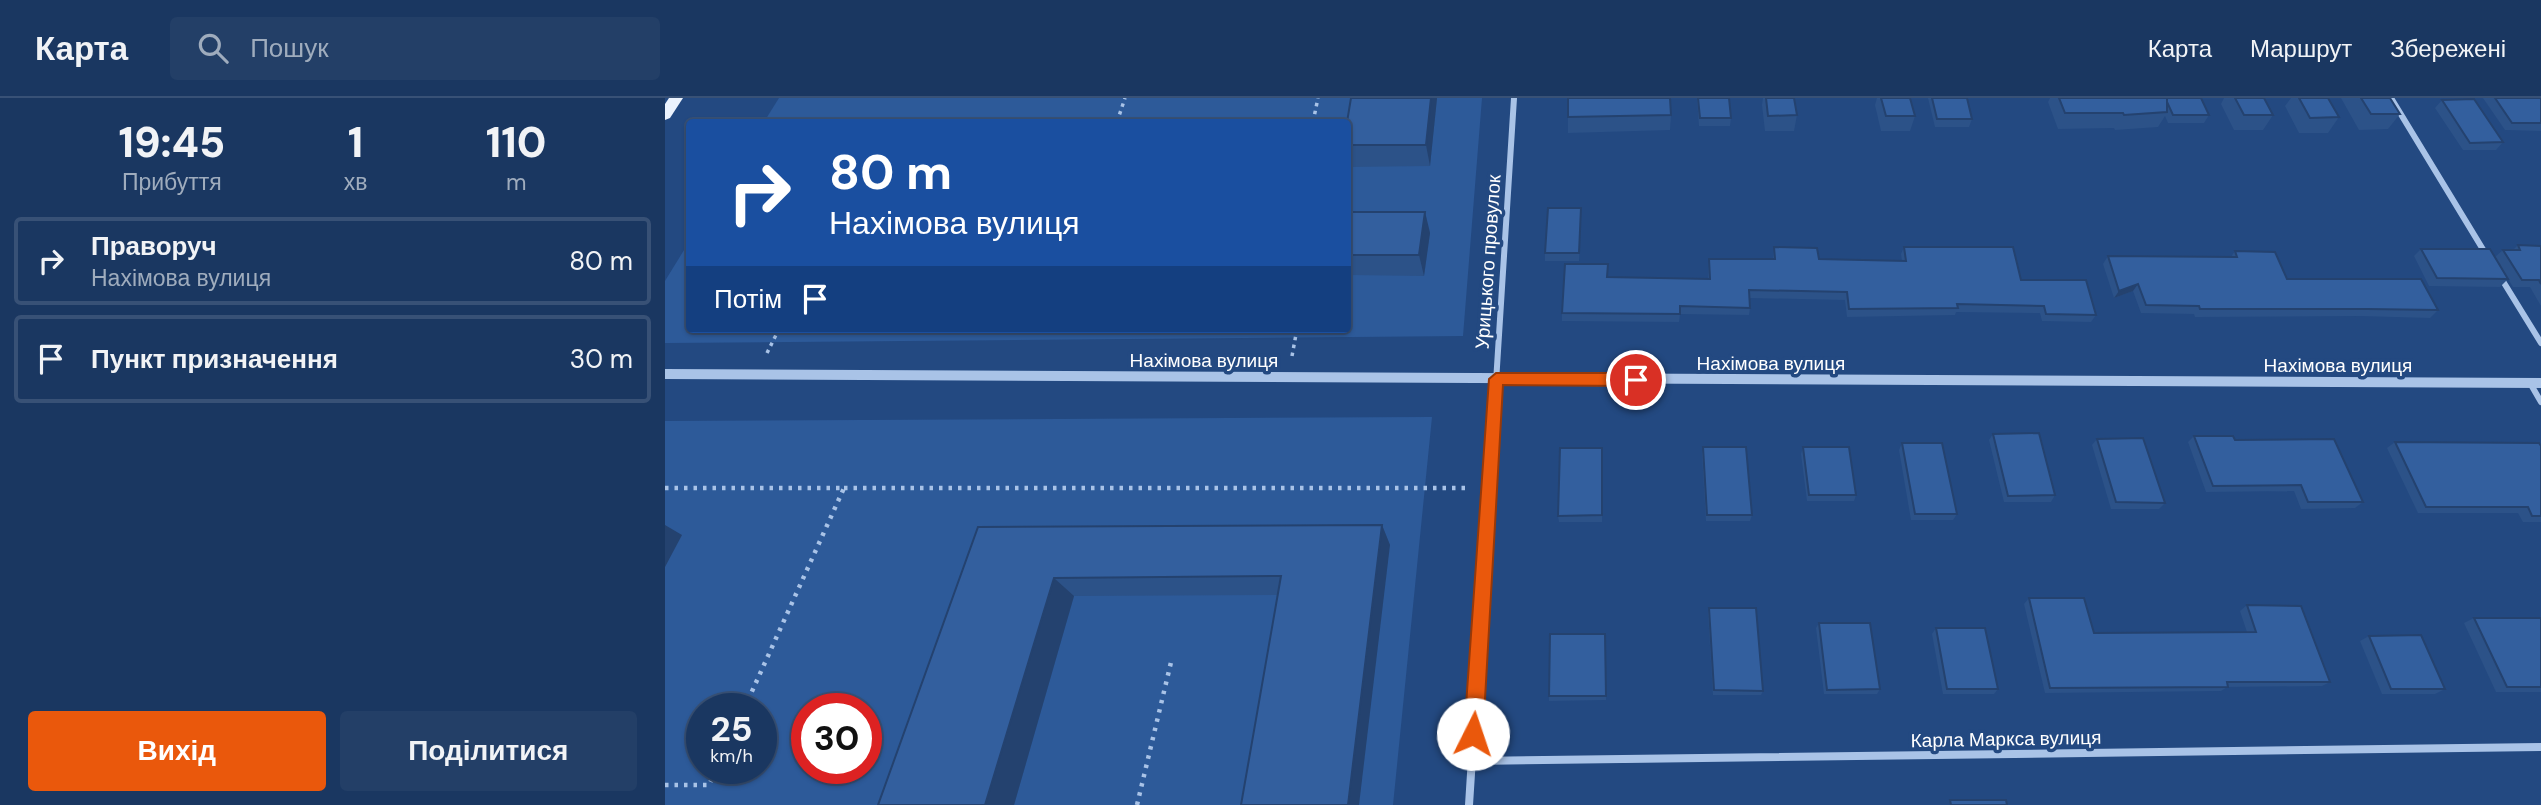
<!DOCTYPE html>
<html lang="uk">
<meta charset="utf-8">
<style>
body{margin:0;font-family:"DM Sans",sans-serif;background:#233f67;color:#f1f3f6;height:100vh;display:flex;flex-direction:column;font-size:26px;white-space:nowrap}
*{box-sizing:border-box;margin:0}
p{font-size:23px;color:#9facbd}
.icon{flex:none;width:38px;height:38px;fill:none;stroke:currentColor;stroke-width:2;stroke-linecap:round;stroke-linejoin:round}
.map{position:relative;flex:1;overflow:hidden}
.panel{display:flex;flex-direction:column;background:#1a3761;width:665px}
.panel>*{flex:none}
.banner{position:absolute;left:21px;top:21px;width:665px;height:214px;border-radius:7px;box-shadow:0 2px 5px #0004,0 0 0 2px #385176;background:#1a4fa0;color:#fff;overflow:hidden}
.speed{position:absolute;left:21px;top:595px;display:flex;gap:14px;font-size:35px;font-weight:700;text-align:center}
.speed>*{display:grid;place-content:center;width:91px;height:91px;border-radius:50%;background:#1a3761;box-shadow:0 2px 5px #0004,0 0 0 2px #385176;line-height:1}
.speed small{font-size:18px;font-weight:400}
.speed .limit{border:10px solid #d22;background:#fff;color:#111}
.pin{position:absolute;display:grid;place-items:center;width:60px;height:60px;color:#fff;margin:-30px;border:4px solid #fff;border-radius:50%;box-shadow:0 2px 7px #0007}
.me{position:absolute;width:77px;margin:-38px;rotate:4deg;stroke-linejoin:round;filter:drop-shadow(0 0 5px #0008)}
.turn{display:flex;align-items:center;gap:24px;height:147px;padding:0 28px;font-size:32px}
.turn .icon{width:91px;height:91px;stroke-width:2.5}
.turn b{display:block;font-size:49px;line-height:60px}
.then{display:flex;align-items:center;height:66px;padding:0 28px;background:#0003;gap:14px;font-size:26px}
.eta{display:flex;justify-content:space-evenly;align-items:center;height:119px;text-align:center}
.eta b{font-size:42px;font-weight:800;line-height:49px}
.button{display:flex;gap:14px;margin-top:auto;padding:14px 28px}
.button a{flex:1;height:80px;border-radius:7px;background:#ea580c;color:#fff;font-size:28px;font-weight:800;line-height:80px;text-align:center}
.button a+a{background:#233f67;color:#f1f3f6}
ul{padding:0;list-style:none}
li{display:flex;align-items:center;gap:21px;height:88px;margin:0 14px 10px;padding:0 14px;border:4px solid #385176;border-radius:7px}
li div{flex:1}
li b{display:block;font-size:26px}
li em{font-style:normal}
header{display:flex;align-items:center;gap:42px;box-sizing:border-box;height:98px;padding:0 35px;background:#1a3761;border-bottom:2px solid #385176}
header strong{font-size:33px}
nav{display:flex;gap:38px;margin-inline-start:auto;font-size:24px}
.search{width:490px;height:63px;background:#233f67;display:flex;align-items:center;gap:18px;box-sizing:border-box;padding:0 24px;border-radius:7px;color:#9facbd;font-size:26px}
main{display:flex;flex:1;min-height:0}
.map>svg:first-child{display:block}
</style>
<header>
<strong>Карта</strong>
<div class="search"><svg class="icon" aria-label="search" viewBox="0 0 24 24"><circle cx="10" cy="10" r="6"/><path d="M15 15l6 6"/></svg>Пошук</div>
<nav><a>Карта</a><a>Маршрут</a><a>Збережені</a></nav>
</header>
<main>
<section class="panel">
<div class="eta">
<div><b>19:45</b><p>Прибуття</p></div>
<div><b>1</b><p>хв</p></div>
<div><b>110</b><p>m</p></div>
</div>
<ul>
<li><svg class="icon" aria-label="right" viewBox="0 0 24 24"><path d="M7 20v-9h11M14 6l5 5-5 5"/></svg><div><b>Праворуч</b><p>Нахімова вулиця</p></div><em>80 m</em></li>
<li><svg class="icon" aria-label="arrive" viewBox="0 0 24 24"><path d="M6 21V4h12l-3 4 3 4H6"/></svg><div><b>Пункт призначення</b></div><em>30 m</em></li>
</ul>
<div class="button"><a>Вихід</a><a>Поділитися</a></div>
</section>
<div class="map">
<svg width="1876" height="707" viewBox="0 0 1876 707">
<rect width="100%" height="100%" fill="#234981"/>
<!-- green -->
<g fill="#2d5a99" fill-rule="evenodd">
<path d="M114 0H817L798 238 0 245V183L24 144V231H682V24H99Z"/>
<path d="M767 319 728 707H0V323ZM37 611H96V670H37ZM142 611H201V670H142Z"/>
</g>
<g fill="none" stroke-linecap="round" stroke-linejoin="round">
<!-- path-far1 -->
<g stroke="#a9c3e7" stroke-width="3.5" stroke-dasharray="3.5 4.5" stroke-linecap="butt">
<path d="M452 24 460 0"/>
<path d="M648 24 653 0"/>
<path d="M102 255 114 231"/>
<path d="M627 258 632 231"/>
</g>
<!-- path -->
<g stroke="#a9c3e7" stroke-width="4.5" stroke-dasharray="3.5 6" stroke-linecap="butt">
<path d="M0 390H179L79 611"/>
<path d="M179 390H805"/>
<path d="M0 687H44L52 670"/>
<path d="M472 707 507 560"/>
</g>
<!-- minor-far1 -->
<g stroke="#a9c3e7" stroke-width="6">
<path d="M1726 0 1822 158"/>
<path d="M1836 180 1876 245"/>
<path d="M1865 285 1876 304"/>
<path d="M829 316 849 0"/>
</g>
<!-- minor -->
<g stroke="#a9c3e7" stroke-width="8">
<path d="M807 663 1876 649"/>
<path d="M804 707 829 314"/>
</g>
<!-- tertiary -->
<path stroke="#a9c3e7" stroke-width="10" d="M0 276 1876 285"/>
<!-- primary -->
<path fill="#ebf2fd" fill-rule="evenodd" d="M4 0H18L5 20 0 22V6Z"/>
</g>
<!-- wall -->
<g fill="#2c5288">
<path d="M772 0 765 68 684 69 682 64V24Z"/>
<path d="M1032 0H1064L1066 20 1065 28H1034Z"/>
<path d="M1098 0H1129L1132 17 1129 33H1100L1097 7Z"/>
<path d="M1212 0H1245L1250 18 1245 33H1216L1210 7Z"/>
<path d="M1263 0H1302L1307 21 1304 29H1270Z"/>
<path d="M1385 0H1536L1544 17 1539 25H1503L1500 18 1493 29 1450 32 1449 30 1393 31 1383 4Z"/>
<path d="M1559 0H1599L1608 17 1598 32H1569L1556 6Z"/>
<path d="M1626 0H1663L1674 19 1663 35H1634L1620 8Z"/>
<path d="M1676 0H1725L1735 16 1723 31 1694 32Z"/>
<path d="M1818 0H1876V33L1840 32Z"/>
<path d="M1777 2 1838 44 1831 52H1798L1770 10Z"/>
<path d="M1006 17 1005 32 903 35V19Z"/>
<path d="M682 114H760L765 135 759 178 682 177Z"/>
<path d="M916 118 914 163H880V155Z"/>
<path d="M1853 147 1876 148V208L1865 189H1848L1830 159 1838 152H1848Z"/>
<path d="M1109 149 1154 161 1237 163 1236 156 1239 149 1356 182 1431 217 1426 224 1377 223 1375 215 1291 214 1290 217 1182 219 1180 202 1085 200V210L1084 217 1015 216 1014 224 897 223V215L943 179 1043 181 1044 161H1108Z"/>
<path d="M1756 151 1843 181 1835 189 1764 188 1749 158Z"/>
<path d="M1570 153 1622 181 1773 212 1765 220 1695 218 1530 219 1529 216 1476 215 1468 193 1449 200 1438 166 1443 158 1566 159Z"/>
<path d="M1328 336 1390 397 1386 404H1339L1324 342Z"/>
<path d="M1529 338 1570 342 1698 404 1690 410 1636 411 1629 393 1541 394 1523 344Z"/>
<path d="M1432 341 1500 405 1494 411H1446L1427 347Z"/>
<path d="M1730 344 1876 348V424H1858L1853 415H1753L1722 350Z"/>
<path d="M1237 345 1292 416 1288 422H1246L1234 352Z"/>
<path d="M1038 349 1087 417 1085 423H1041L1037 356Z"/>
<path d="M1138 349 1191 397 1189 403H1142L1136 356Z"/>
<path d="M937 350V424H894L893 418Z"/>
<path d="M717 427 725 447 613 497 409 498 349 707H213L313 429Z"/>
<path d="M1364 500 1429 535 1582 534 1575 513 1582 507 1665 584 1657 588 1562 589 1556 593 1380 595 1359 506Z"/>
<path d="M1044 510 1098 593 1096 597H1048L1043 515Z"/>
<path d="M1809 520H1876V594H1831L1799 525Z"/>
<path d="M1154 525 1215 591 1212 596H1159L1151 530Z"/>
<path d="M1271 530 1333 591 1329 596H1278L1267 536Z"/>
<path d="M940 536 941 602 884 603V598Z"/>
<path d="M1704 538 1780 591 1770 596H1717L1695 543Z"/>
</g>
<!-- shaded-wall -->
<g fill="#24426f">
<path d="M766 0H772L765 68 761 47Z"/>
<path d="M760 114 765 135 759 178 754 157Z"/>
<path d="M1473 186 1468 193 1449 200 1454 193Z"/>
<path d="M0 427 17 437 0 469Z"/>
<path d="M717 427 725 447 694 707H683Z"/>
<path d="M389 480 409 498 349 707H320Z"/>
</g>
<!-- building -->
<g fill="#335f9e" stroke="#24426f" stroke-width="2">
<path d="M686 0H766L761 47H682V24Z"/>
<path d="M903 0H1005L1006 17 903 19Z"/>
<path d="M1033 0H1064L1066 20H1035Z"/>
<path d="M1101 0H1129L1132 17 1103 18Z"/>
<path d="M1216 0H1245L1250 18H1221Z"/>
<path d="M1267 0H1302L1307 21H1272Z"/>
<path d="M1394 0H1502V14L1459 17 1458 15H1400Z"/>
<path d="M1502 0H1536L1544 17H1508L1502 4Z"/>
<path d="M1570 0H1599L1608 17H1579Z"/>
<path d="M1634 0H1663L1674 19 1645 20Z"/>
<path d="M1696 0H1725L1735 16H1706Z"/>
<path d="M1830 0H1876V25H1847Z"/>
<path d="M1809 1 1838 44 1805 45 1777 2Z"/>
<path d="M883 110H916L914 155H880Z"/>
<path d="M682 114H760L754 157H682Z"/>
<path d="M1853 147 1876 148V186L1874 182H1857L1838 152H1855Z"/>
<path d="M1109 149 1152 150 1154 161 1241 163 1239 149H1348L1356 182H1421L1431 217 1381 216 1379 208 1292 206 1293 210 1184 211 1182 194 1084 192 1085 210 1015 208V216L897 215 900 166H943L942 179 1045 181 1044 161H1110Z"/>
<path d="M1756 151H1825L1843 181 1772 180Z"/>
<path d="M1570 153 1610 154 1622 181H1756L1773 212 1702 211H1535L1534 208 1481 207 1473 186 1454 193 1443 158 1572 159Z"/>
<path d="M1374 335 1390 397 1343 398 1328 336Z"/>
<path d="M1529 338H1568L1570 342 1669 341 1698 404H1643L1636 387 1548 388Z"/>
<path d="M1478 340 1500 405 1451 404 1432 341Z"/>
<path d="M1730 344 1874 345 1876 348V418H1867L1863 409H1761Z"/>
<path d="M1237 345H1277L1292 416H1250Z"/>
<path d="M1038 349H1081L1087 417H1042Z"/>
<path d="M1138 349H1184L1191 397H1144Z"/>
<path d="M895 350H937V417L893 418Z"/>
<path d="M717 427 683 707H576L616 478 389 480 320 707H213L313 429Z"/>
<path d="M1364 500H1419L1429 535 1591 534 1582 507 1636 508 1665 584H1562L1563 589 1385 590Z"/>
<path d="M1044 510H1091L1098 593 1049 592Z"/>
<path d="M1809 520H1876V589H1842Z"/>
<path d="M1154 525H1205L1215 591 1162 592Z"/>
<path d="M1271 530H1320L1333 591H1282Z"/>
<path d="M885 536H940L941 598H884Z"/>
<path d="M1756 537 1780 591H1726L1704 538Z"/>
<path d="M1285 702H1341L1342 707H1286Z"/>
</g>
<!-- route -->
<path fill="#ea580c" stroke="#983908" stroke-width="2" d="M831 275H971L979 282 971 288 838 287 818 636 815 643 808 645 802 643 799 636 824 281Z"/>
<g text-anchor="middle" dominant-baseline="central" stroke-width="7" stroke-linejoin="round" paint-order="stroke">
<!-- street labels -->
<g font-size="19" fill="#fff" stroke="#234981">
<text transform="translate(823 164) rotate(-86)">Урицького провулок</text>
<text x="539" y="262">Нахімова вулиця</text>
<text x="1106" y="265">Нахімова вулиця</text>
<text x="1673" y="267">Нахімова вулиця</text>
<text transform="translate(1341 641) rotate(-1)">Карла Маркса вулиця</text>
</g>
</g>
</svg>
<div class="speed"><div>25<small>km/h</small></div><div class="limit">30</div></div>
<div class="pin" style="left:971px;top:282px;background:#d93025"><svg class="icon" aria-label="arrive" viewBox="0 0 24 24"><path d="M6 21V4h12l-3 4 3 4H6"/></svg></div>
<svg class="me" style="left:808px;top:636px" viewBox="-20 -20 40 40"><circle r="19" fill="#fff"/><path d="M0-13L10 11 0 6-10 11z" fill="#ea580c"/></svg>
<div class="banner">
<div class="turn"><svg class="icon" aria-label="right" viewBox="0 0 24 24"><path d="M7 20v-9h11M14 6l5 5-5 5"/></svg><div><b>80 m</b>Нахімова вулиця</div></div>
<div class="then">Потім<svg class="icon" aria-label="arrive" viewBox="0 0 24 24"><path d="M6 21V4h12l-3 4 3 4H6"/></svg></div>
</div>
</div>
</main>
